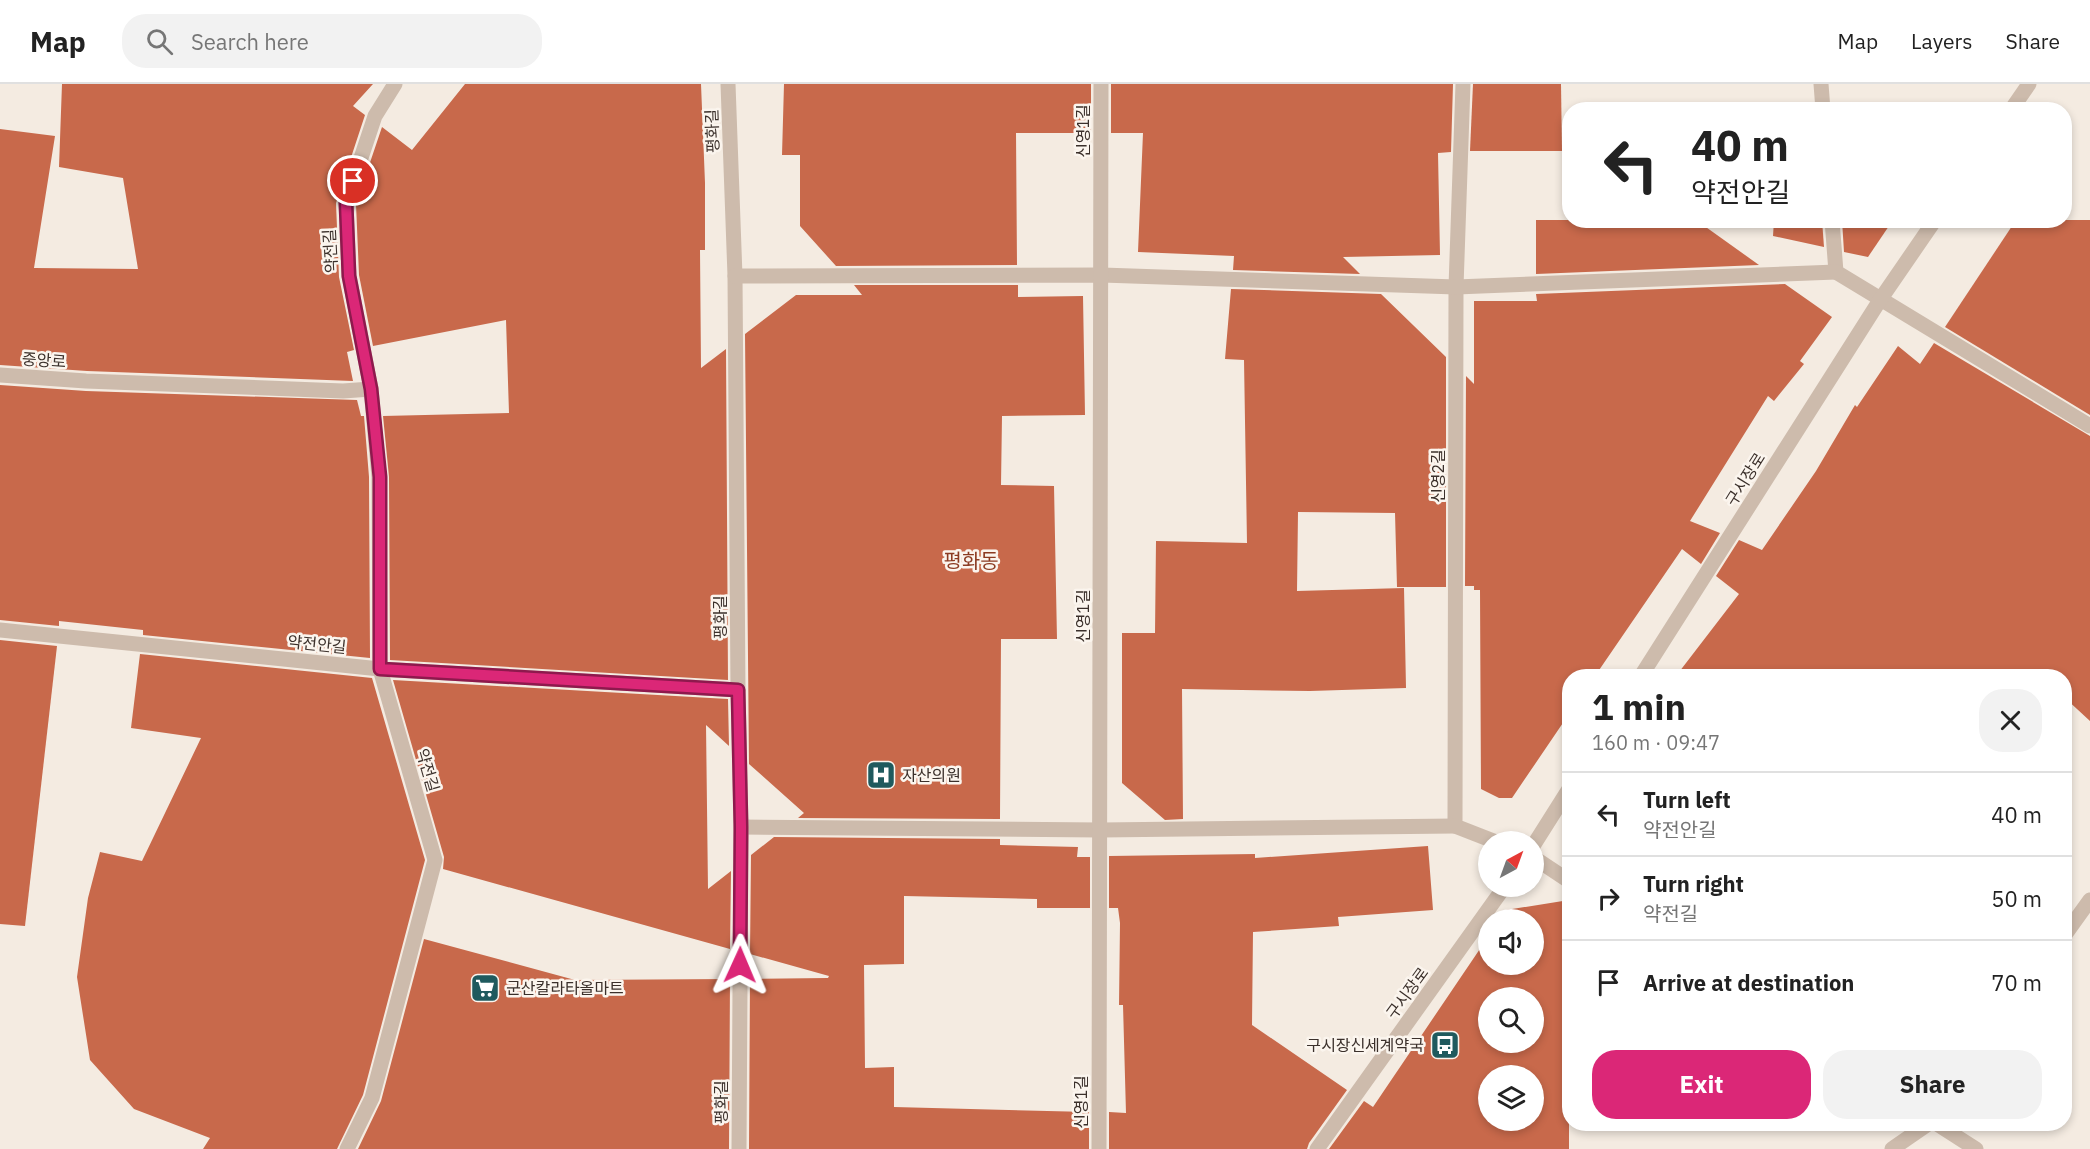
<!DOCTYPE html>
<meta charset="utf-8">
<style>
body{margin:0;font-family:"IBM Plex Sans","Noto Sans KR",sans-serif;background:#f2f2f2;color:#222;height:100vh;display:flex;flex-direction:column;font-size:22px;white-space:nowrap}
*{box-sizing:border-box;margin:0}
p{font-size:20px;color:#767676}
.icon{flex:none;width:33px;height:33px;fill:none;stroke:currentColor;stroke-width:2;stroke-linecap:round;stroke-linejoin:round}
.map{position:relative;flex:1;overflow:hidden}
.details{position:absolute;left:1562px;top:585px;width:510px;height:462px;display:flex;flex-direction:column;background:#fff;border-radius:24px;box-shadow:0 3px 9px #0003}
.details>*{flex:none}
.hud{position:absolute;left:1562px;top:18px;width:510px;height:126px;border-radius:24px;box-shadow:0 3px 9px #0003;background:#fff;color:#222;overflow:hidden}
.needle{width:39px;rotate:41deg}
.controls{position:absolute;left:1478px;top:747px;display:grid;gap:12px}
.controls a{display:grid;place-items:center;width:66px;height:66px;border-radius:50%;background:#fff;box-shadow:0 3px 9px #0003;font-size:30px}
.pin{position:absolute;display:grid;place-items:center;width:51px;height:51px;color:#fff;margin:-26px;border:3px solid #fff;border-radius:50%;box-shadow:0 2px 6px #0007}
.me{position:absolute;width:66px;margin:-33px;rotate:1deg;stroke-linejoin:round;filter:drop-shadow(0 0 4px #0008)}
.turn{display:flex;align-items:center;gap:21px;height:126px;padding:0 30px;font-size:27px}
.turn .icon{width:78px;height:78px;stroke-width:2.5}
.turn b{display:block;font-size:42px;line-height:51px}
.round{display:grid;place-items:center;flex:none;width:63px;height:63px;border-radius:24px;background:#f2f2f2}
.overview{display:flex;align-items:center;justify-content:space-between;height:102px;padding:0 30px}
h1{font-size:36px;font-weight:800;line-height:45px}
.action{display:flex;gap:12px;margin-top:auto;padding:12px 30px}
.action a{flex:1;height:69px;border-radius:24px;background:#db2777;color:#fff;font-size:24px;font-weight:800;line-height:69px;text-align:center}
.action a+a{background:#f2f2f2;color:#222}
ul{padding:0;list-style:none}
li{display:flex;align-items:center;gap:18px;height:84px;padding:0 30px;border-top:2px solid #e0e0e0}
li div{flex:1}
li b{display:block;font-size:22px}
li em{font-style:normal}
header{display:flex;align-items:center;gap:36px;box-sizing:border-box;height:84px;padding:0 30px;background:#fff;border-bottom:2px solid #e0e0e0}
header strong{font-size:28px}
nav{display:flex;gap:33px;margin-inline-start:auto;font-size:21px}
.search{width:420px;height:54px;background:#f2f2f2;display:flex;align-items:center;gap:15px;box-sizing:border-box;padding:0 21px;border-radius:24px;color:#767676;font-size:22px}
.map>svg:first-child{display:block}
</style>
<header>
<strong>Map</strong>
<div class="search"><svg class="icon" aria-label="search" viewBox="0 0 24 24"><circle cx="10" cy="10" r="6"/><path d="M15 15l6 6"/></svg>Search here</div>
<nav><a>Map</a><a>Layers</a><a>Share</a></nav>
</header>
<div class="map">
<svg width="2090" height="1065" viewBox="0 0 2090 1065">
<rect width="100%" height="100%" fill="#f4ebe1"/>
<!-- building -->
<g fill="#c8694b" fill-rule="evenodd">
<path d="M62 0H373L353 22 365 31 336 119 339 193 354 266 347 268 353 297 87 287 0 281V45L55 52 34 184 138 185 123 94 59 83Z"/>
<path d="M465 0H701L705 99V166H700L701 284 726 265 728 596 390 576 389 393 383 332 509 329 506 236 373 262 359 191 356 120 382 43 412 66Z"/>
<path d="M784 0H1091V49H1016L1017 181 836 182 800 142V71H782Z"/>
<path d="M1111 0H1453L1451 68 1438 69 1440 171 1343 173 1360 190 1233 186 1234 172 1138 168 1143 49H1111Z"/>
<path d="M1473 0H1561L1562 67H1470Z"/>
<path d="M1536 136H1696L1759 181 1536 190Z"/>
<path d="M1774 136H1822L1824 163 1773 152Z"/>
<path d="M1842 136H1893L1868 173 1844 168Z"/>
<path d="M2016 136H2090V331L1945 243Z"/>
<path d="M1785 200 1832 233 1800 277 1804 280 1774 317 1768 312 1690 437 1720 449 1701 480 1682 465 1595 592H1569V630L1512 714H1499L1481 705 1480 506H1474V502H1465L1466 292 1474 300V217H1537L1536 210Z"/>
<path d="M854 201H1018V213L1083 212 1085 331 1002 332 1001 401 1054 402 1057 555H1001L1000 735 798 734 804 729 749 680 745 250 796 211H862Z"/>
<path d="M1231 205 1381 210 1446 273V503H1397L1395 429 1298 428 1297 507 1404 504 1406 604 1310 607 1182 605 1183 735 1165 736 1122 699V549H1155L1156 457 1247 459 1244 276 1225 275Z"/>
<path d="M1934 259 2090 352V637L2064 613V592H1676L1739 510 1716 492 1739 456 1762 466 1816 387 1855 321 1857 323 1898 262 1920 280Z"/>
<path d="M0 301 86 307 357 316 361 332H364L369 393 370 574 143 551V546L59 537V542L0 536Z"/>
<path d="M0 556 57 562 25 842 0 840Z"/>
<path d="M140 570 372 594 425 776 363 1011 337 1065H203L210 1054 134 1025 90 976 77 893 88 814 100 768 142 777 201 654 131 644Z"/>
<path d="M393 596 728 615 729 662 706 641 708 805 731 787 730 865 443 785 444 773Z"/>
<path d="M774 753 1000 755V761L1078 763 1077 773H1090V824H1037V815L904 812V880L864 881 865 984 894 983V1023L1089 1028V1065H749L750 895 828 894 829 892 750 870 751 771Z"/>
<path d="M1428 762 1433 826 1338 833 1339 842 1253 848 1252 941 1347 1006 1309 1059 1307 1065H1109V1028L1126 1029 1123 921H1119L1120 839 1118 824H1109V772L1255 770V774Z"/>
<path d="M1569 816V1065H1329L1364 1017 1373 1023 1488 853V880H1533V836H1500L1506 826ZM1488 914H1533V958H1488ZM1488 992H1533V1036H1488Z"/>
<path d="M424 855 575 896 730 895 729 1065H358L381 1017Z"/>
</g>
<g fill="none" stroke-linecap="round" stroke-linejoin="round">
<!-- minor -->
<g stroke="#cdbbac" stroke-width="15">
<path d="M728 0 735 192 738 606 741 743 739 1065"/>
<path d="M1463 0 1456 203 1455 742 1496 758"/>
<path d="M1821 0 1823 26"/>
<path d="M2011 26 2029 0"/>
<path d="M1832 136 1836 188 2090 342"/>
<path d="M735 192 1102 191 1456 203 1836 188"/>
<path d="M0 291 86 297 343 307 371 305"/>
<path d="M0 546 380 585 738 606"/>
<path d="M1641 592 1880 216 1935 136"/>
<path d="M741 743 1101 746 1455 742"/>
<path d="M1533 762 1569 705"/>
<path d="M1533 773 1569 797"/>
<path d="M2064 852 2090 816"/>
<path d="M1937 1040 1976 1065"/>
<path d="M347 1065 372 1014 435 776 380 585 379 393 371 305 349 192 346 119 375 32 395 0"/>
<path d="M1099 1065 1101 0"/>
<path d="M1317 1065 1505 802"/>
<path d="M1892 1065 1928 1040"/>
</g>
</g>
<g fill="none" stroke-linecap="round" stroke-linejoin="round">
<!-- route casing -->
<g stroke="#8e194d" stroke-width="15">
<path id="route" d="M353 97 346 119 349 192 371 305 380 393V585L738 606 741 743 740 881"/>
</g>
<!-- route -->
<use href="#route" stroke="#db2777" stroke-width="10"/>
</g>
<!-- icons -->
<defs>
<g id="hospital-square" transform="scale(1.5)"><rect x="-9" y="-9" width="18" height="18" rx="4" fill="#1f5a5e" stroke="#fbf5ee"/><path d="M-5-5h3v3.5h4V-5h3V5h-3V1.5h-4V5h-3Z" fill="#fff"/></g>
<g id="supermarket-square" transform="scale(1.5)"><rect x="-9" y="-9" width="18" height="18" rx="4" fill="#1f5a5e" stroke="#fbf5ee"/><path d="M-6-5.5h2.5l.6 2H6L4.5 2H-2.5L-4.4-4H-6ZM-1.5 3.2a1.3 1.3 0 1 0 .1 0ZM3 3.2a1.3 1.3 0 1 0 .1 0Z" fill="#fff"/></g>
<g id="bus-square" transform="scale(1.5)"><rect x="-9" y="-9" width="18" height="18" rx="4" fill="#1f5a5e" stroke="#fbf5ee"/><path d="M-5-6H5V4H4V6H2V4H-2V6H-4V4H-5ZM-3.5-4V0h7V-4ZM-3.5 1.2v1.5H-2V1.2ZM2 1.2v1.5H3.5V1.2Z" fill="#fff"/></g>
</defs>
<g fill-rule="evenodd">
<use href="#hospital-square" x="881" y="691"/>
<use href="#supermarket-square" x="485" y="904"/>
<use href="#bus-square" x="1445" y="961"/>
</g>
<g text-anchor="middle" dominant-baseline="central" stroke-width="5" stroke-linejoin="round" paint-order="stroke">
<!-- street labels -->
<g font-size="16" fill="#3b302b" stroke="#fbf5ee">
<text transform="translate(712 47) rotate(-92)">평화길</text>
<text transform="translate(1083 47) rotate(-90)">신영1길</text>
<text transform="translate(330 167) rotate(-93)">약전길</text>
<text transform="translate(44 276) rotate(4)">중앙로</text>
<text transform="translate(1438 392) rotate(-90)">신영2길</text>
<text transform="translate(1745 395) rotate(-58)">구시장로</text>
<text transform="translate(1083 532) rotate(-90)">신영1길</text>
<text transform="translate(720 533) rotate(-90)">평화길</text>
<text transform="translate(317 560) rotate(6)">약전안길</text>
<text transform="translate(428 686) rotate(74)">약전길</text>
<text transform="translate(1407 909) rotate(-54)">구시장로</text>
<text transform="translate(721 1018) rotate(-90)">평화길</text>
<text transform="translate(1081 1018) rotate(-90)">신영1길</text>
</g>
<!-- poi labels -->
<g font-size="16" fill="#3b302b" stroke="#fbf5ee" text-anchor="start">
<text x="902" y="691">자산의원</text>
<text x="506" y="904">군산칼라타올마트</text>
<text x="1424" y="961" text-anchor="end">구시장신세계약국</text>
</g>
<!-- quarter labels -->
<g font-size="20" fill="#8c3b22" stroke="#fbf5ee">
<text x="971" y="476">평화동</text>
</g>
</g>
</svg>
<div class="controls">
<a><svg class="needle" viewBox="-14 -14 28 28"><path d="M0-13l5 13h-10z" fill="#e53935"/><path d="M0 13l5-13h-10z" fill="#767676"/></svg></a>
<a><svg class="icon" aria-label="sound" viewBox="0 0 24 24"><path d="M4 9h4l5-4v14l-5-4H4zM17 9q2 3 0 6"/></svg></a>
<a><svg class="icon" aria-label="search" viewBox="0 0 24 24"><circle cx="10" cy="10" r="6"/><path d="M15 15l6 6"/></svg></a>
<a><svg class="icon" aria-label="layers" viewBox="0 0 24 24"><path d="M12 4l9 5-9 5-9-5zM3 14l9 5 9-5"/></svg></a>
</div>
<div class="pin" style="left:353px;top:97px;background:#d93025"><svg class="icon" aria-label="arrive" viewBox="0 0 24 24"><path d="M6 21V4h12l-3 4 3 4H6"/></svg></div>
<svg class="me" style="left:740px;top:881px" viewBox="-20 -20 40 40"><path d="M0-17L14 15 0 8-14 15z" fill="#db2777" stroke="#fff" stroke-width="4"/></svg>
<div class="hud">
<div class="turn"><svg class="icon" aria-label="left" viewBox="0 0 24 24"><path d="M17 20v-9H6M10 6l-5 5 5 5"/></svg><div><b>40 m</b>약전안길</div></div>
</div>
<section class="details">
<div class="overview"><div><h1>1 min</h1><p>160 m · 09:47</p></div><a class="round"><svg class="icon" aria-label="close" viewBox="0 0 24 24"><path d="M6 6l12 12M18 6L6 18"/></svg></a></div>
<ul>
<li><svg class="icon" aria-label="left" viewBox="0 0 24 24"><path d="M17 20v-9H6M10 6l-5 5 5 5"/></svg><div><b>Turn left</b><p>약전안길</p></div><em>40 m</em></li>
<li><svg class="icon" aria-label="right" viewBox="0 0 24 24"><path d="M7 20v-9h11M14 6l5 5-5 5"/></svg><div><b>Turn right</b><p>약전길</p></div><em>50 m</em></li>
<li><svg class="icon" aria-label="arrive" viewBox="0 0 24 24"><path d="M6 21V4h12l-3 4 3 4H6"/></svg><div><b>Arrive at destination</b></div><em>70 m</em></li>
</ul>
<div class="action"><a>Exit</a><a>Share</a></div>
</section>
</div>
